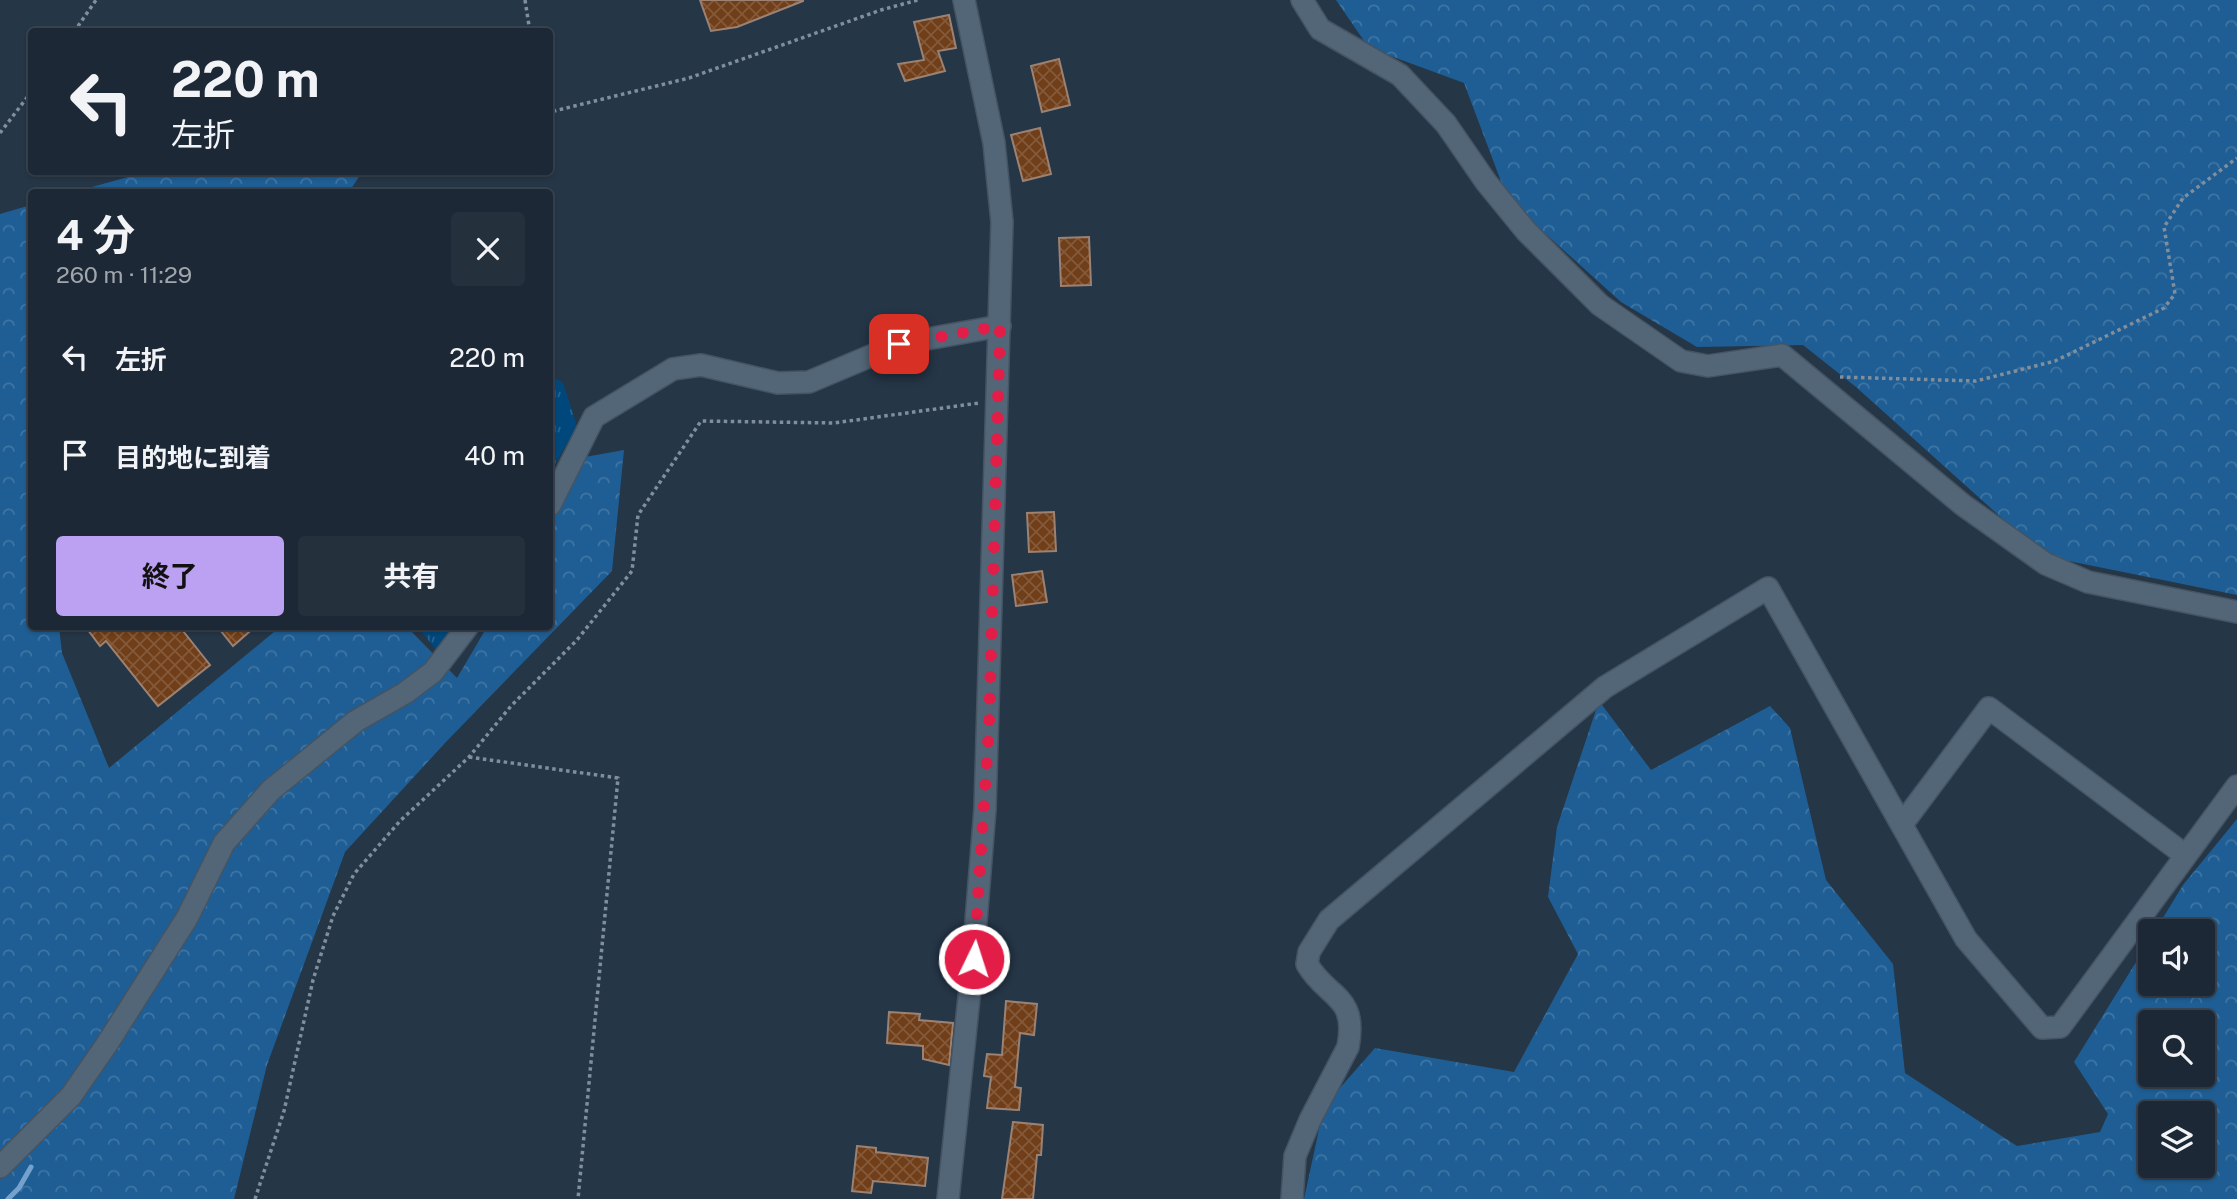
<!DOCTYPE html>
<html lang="ja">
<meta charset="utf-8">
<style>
body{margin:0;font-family:"Public Sans","Noto Sans JP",sans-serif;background:#25303d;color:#f1f3f6;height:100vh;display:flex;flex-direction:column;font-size:26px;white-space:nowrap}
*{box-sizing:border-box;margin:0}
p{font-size:23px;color:#a0a6ad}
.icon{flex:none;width:38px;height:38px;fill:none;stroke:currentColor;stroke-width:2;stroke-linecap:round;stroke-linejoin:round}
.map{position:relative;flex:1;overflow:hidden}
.side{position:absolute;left:28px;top:189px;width:525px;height:441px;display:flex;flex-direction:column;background:#1c2835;border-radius:7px;box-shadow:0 2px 5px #0004,0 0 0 2px #3a4450}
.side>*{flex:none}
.banner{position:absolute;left:28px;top:28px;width:525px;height:147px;border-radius:7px;box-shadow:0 2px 5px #0004,0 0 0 2px #3a4450;background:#1c2835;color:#f1f3f6;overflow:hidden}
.controls{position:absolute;left:2138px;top:919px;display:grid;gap:14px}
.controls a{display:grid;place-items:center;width:77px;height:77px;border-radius:7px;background:#1c2835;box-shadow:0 2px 5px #0004,0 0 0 2px #3a4450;font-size:35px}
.pin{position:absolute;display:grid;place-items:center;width:60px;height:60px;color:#fff;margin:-30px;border-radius:14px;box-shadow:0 4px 10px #0006}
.me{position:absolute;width:77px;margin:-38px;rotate:4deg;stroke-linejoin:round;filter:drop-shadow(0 0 5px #0008)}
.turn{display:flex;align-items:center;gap:24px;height:147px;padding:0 28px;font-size:32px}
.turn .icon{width:91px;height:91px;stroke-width:2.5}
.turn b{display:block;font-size:49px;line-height:60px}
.round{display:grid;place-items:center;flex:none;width:74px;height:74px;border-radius:7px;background:#25303d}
.headline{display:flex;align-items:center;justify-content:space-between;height:119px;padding:0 28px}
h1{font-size:42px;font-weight:700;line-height:52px}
.cta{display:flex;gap:14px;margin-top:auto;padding:14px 28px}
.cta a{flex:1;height:80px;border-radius:7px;background:#bca0f2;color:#111;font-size:28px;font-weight:700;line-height:80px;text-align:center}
.cta a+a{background:#25303d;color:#f1f3f6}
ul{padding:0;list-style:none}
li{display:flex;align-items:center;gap:21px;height:98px;padding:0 28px}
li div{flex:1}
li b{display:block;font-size:26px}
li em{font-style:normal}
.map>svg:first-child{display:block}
</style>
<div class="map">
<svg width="2237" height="1199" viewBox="0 0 2237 1199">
<defs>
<pattern id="grass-tufts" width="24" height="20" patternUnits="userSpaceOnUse" patternTransform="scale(1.75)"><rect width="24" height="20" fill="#00487c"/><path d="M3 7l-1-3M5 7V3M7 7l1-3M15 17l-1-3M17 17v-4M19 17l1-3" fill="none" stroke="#256390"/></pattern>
<pattern id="forest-crowns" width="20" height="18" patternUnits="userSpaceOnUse" patternTransform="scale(1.75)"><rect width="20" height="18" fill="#1e5e94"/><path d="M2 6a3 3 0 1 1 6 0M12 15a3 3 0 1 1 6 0" fill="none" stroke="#3f75a4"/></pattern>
<pattern id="building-cross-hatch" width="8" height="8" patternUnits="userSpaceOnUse" patternTransform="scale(1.75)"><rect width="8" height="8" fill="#703e18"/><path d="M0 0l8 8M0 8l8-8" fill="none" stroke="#845a3a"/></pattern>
</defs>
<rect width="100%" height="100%" fill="#253647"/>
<!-- grass -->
<g fill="url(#grass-tufts)">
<path d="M550 375 563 383 577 426 550 473Z"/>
<path d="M418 627H458L440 655Z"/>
</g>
<!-- forest -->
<g fill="url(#forest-crowns)" fill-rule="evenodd">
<path d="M1336 0H2237V595L2044 556 1856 387 1803 345 1697 347 1621 302 1508 200 1464 83 1369 48Z"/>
<path d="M146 172H362L349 192H74Z"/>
<path d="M31 205 32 626 59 627 62 653 109 768 280 627H407L457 678 487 627 550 626V519L585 457 624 450 612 571 445 743 345 852 267 1065 234 1199H0V214Z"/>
<path d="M1599 701 1651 770 1770 706 1790 728 1826 880 1893 964 1905 1073 2017 1146 2100 1132 2108 1114 2074 1062 2151 938V984H2203V931H2155L2183 885 2237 819V1199H1304L1324 1106 1375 1048 1514 1072 1578 954 1548 897 1557 827ZM2151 1022H2203V1074H2151ZM2151 1113H2203V1166H2151Z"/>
</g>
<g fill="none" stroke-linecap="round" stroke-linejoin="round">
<!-- stream -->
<path stroke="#74a2cc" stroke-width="5" d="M8 1199 19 1188 31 1167"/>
</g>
<!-- building -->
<g fill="url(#building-cross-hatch)" stroke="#9b8273" stroke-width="2">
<path d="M700 0H803V1L737 27 711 31Z"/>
<path d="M949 15 956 48 938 51 945 71 905 81 898 64 924 60 914 22Z"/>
<path d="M1059 59 1070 105 1042 112 1031 66Z"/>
<path d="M1040 128 1051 174 1023 181 1011 135Z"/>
<path d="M1089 237 1091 285 1061 286 1059 238Z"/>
<path d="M1054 512 1056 551 1029 552 1027 513Z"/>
<path d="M1042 571 1047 602 1016 606 1012 575Z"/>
<path d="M85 626H179L210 665 158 706 106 641 100 646Z"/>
<path d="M217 626H256L233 646Z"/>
<path d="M1006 1001 1037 1004 1034 1035 1020 1033 1015 1087 1021 1088 1019 1110 987 1108 991 1077 984 1076 987 1054 1002 1055Z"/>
<path d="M889 1012 920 1014 919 1020 953 1023 949 1065 923 1059V1046L887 1043Z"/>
<path d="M1013 1122 1043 1125 1041 1155H1037L1033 1199H1002Z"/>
<path d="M857 1146 876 1148V1152L928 1158 925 1186 873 1181 871 1193 852 1191Z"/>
</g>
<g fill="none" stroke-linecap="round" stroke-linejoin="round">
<!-- street casing -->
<g stroke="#455462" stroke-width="24">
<g id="street">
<path d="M1302 0 1320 29 1400 75 1446 124 1486 182 1526 231 1600 305 1681 361 1708 366 1782 355 1963 505 2046 564 2088 582 2237 612"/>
<path d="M550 505 594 417 673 369 701 365 778 383 809 382 899 344 1000 326"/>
<path d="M1903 823 1989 708 2185 855"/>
<path d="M0 1167 71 1096 107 1044 187 918 224 843 271 790 356 721 405 693 433 672 468 626"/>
<path d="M1292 1199 1295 1156 1310 1120 1348 1047C1358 994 1327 999 1307 964L1309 952 1329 920 1605 687 1768 588 1966 939 2042 1028 2060 1027 2237 786"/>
</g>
</g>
<!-- secondary casing -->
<g stroke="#455462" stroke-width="24">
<path id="secondary" d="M948 1199 973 959 985 809 1002 222 994 143 964 0"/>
</g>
<!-- path -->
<g stroke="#818f9d" stroke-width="3.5" stroke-dasharray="3.5 3.5" stroke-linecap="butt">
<path d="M525 0 530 32"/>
<path d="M74 32 96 0"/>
<path d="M550 108V112L689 78 881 10 918 0"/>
<path d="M0 133 32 91"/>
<path d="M1840 377 1976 381 2055 361 2164 308 2175 294 2164 227 2183 198 2237 158"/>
<path d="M469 757 618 778 578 1199"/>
<path d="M255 1199 284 1111 313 980 333 916 354 874 400 821 469 757 511 706 577 640 632 571 638 515 701 421 834 423 979 403"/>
</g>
<!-- street -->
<use href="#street" stroke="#536678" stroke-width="21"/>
<!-- secondary -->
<use href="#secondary" stroke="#536678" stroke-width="21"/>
</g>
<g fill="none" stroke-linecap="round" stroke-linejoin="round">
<!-- route -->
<path stroke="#e11d48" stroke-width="12" stroke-dasharray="0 21.6" d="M899 344 1000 326 989 727 974 959"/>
</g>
</svg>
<div class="controls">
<a><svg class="icon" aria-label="sound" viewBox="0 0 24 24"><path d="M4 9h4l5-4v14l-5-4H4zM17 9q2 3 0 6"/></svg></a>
<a><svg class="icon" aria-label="search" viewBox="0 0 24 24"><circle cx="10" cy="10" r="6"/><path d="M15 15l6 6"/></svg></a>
<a><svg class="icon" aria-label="layers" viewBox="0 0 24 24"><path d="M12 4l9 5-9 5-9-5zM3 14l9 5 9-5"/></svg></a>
</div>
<div class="pin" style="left:899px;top:344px;background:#d93025"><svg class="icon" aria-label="arrive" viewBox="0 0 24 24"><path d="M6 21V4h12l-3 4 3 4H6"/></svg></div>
<svg class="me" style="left:974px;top:959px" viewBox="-20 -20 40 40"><circle r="17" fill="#e11d48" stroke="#fff" stroke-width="3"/><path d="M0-11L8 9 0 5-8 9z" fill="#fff"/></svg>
<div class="banner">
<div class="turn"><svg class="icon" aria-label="left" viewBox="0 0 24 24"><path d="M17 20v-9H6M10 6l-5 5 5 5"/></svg><div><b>220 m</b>左折</div></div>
</div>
<section class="side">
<div class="headline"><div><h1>4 分</h1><p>260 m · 11:29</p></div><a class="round"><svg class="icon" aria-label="close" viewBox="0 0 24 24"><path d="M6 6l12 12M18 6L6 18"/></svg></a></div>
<ul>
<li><svg class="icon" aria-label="left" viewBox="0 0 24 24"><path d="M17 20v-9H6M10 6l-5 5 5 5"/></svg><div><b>左折</b></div><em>220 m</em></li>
<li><svg class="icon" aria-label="arrive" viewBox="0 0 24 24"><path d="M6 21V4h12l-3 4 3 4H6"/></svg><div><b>目的地に到着</b></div><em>40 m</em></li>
</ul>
<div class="cta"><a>終了</a><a>共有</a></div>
</section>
</div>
